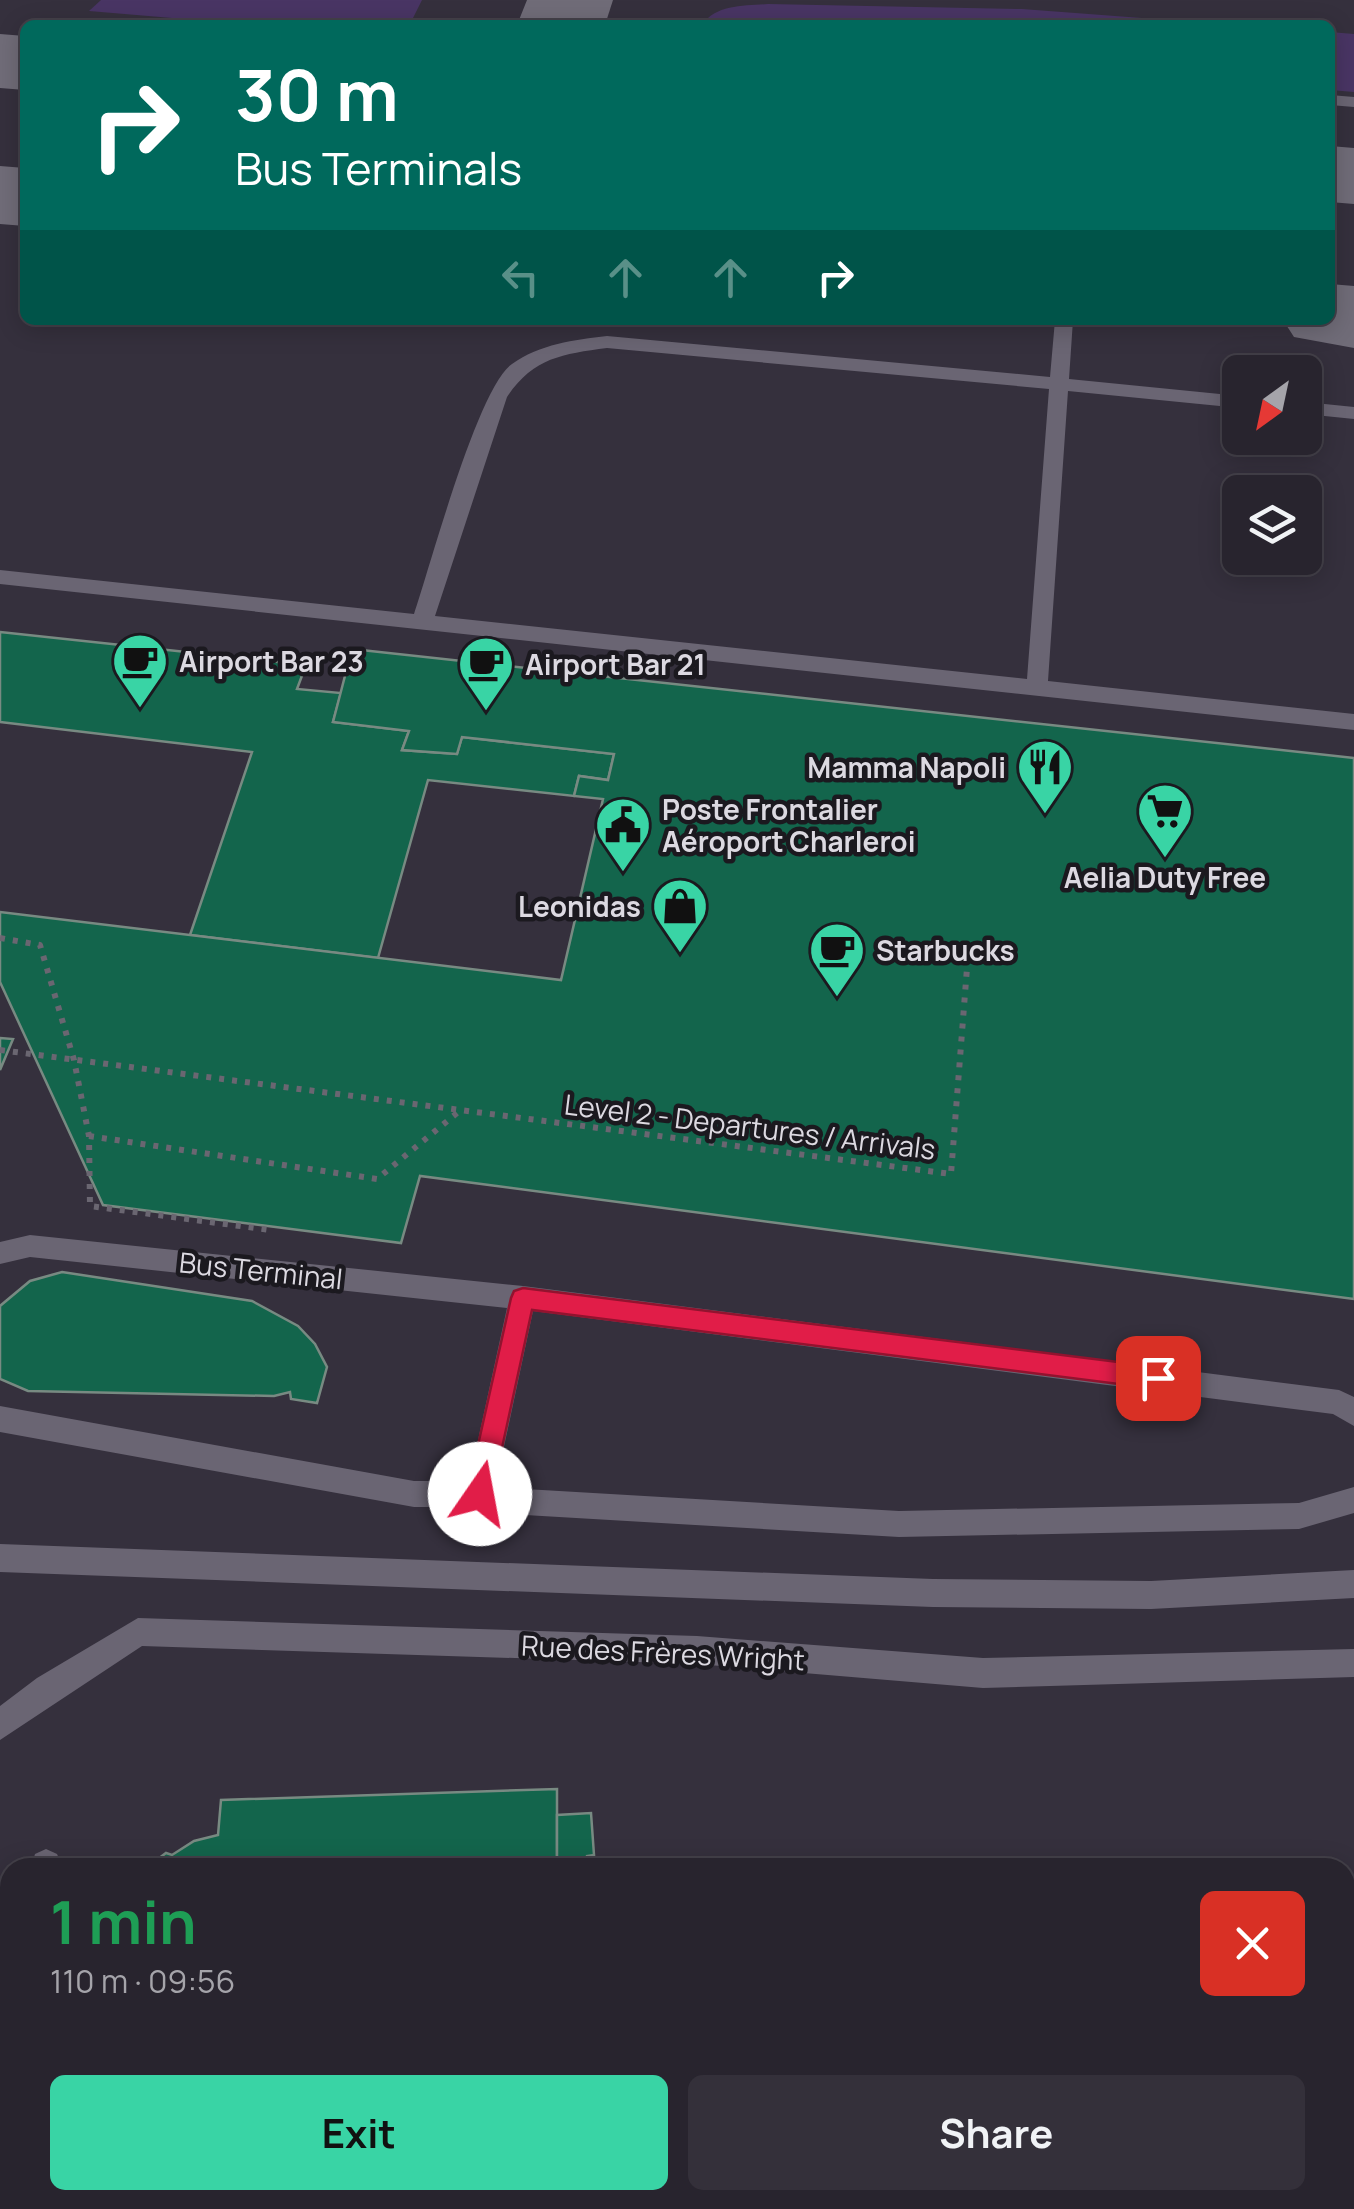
<!DOCTYPE html>
<meta charset="utf-8">
<style>
body{margin:0;font-family:Manrope,sans-serif;background:#34303a;color:#f1f3f6;height:100vh;display:flex;flex-direction:column;font-size:38px;white-space:nowrap}
*{box-sizing:border-box;margin:0}
p{font-size:32px;color:#a5a4aa}
.icon{flex:none;width:55px;height:55px;fill:none;stroke:currentColor;stroke-width:2;stroke-linecap:round;stroke-linejoin:round}
.map{position:relative;flex:1;overflow:hidden}
.details{position:absolute;left:0px;top:1858px;width:1355px;height:352px;display:flex;flex-direction:column;background:#28242e;border-radius:30px 30px 0 0;box-shadow:0 5px 25px #0003,0 0 0 2px #44414a}
.details>*{flex:none}
.banner{position:absolute;left:20px;top:20px;width:1315px;height:305px;border-radius:15px;box-shadow:0 5px 25px #0003,0 0 0 2px #44414a;background:#00695c;color:#fff;overflow:hidden}
.needle{width:65px;rotate:213deg}
.fabs{position:absolute;left:1222px;top:355px;display:grid;gap:20px}
.fabs a{display:grid;place-items:center;width:100px;height:100px;border-radius:15px;background:#28242e;box-shadow:0 5px 25px #0003,0 0 0 2px #44414a;font-size:50px}
.pin{position:absolute;display:grid;place-items:center;width:85px;height:85px;color:#fff;margin:-42px;border-radius:20px;box-shadow:0 5px 15px #0006}
.me{position:absolute;width:110px;margin:-55px;rotate:12deg;stroke-linejoin:round;filter:drop-shadow(0 0 8px #0008)}
.turn{display:flex;align-items:center;gap:35px;height:210px;padding:0 50px;font-size:45px}
.turn .icon{width:130px;height:130px;stroke-width:2.5}
.turn b{display:block;font-size:70px;line-height:85px}
.lanes{display:flex;align-items:center;height:95px;padding:0 50px;background:#0003;justify-content:center;gap:50px;direction:ltr}
.lanes .off{opacity:.35}
.round{display:grid;place-items:center;flex:none;width:105px;height:105px;border-radius:15px;background:#34303a}
.headline{display:flex;align-items:center;justify-content:space-between;height:170px;padding:0 50px}
h1{font-size:60px;font-weight:700;line-height:75px;color:#1e9e55}
.button{display:flex;gap:20px;margin-top:auto;padding:20px 50px}
.button a{flex:1;height:115px;border-radius:15px;background:#39d4a5;color:#111;font-size:40px;font-weight:700;line-height:115px;text-align:center}
.button a+a{background:#34303a;color:#f1f3f6}
.map>svg:first-child{display:block}
</style>
<div class="map">
<svg width="1354" height="2209" viewBox="0 0 1354 2209">
<rect width="100%" height="100%" fill="#35303d"/>
<!-- green -->
<g fill="#493564">
<path d="M101 0H422L411 22 404 25H255L89 11Z"/>
<path d="M768 4 1022 9 1235 25H702C716 4 745 6 768 4Z"/>
<path d="M1330 32 1354 34V92L1330 90Z"/>
</g>
<g fill="none" stroke-linecap="round" stroke-linejoin="round">
<!-- taxiway -->
<g fill="#706c78" fill-rule="evenodd">
<path d="M527 0H613L605 25H517Z"/>
<path d="M0 34 25 36V90L0 88Z"/>
<path d="M1330 146 1354 148V204L1330 202Z"/>
<path d="M0 166 25 168V226L0 224Z"/>
<path d="M1330 284 1354 286V348L1294 337 1283 320H1330Z"/>
</g>
</g>
<!-- building -->
<g fill="#13654c" stroke="#788a82" stroke-width="2.5">
<path d="M0 632 306 665 297 689 341 693 333 722 409 731 402 750 457 754 462 737 614 754 608 780 579 776 574 796 428 780 378 958 190 935 252 752 0 722Z"/>
<path d="M352 649 1354 758V1299L420 1176 401 1243 103 1205 0 982V912L561 980 603 799 574 796 579 776 608 780 614 754 462 737 457 754 402 750 409 731 333 722Z"/>
<path d="M0 1038 13 1039 0 1070Z"/>
<path d="M62 1272 252 1301 298 1326 315 1344 327 1367 317 1403 291 1399 290 1392 274 1396 28 1391 0 1379V1306L30 1281Z"/>
<path d="M557 1789V1868H146L166 1853 172 1855 194 1841 218 1835 221 1800Z"/>
<path d="M591 1813 594 1855 587 1856 586 1865 597 1868H557V1815Z"/>
<path d="M1354 2090V2209H1151L1187 2200H1345V2092Z"/>
<path d="M11 2200H171L170 2209H10Z"/>
<path d="M244 2200H958L959 2209H243Z"/>
</g>
<g fill="none" stroke-linecap="round" stroke-linejoin="round">
<!-- path -->
<g stroke="#6a6671" stroke-width="6" stroke-dasharray="5 8" stroke-linecap="butt">
<path d="M0 938 40 945 74 1060 89 1136 90 1206 270 1230"/>
<path d="M0 1050 951 1174 967 968"/>
<path d="M89 1136 377 1179 457 1113"/>
</g>
<!-- service -->
<g fill="#6a6573" fill-rule="evenodd">
<path d="M1330 95 1354 97V107L1330 105Z"/>
<path d="M1055 320H1073L1069 379 1240 396V408L1068 391 1048 681 1354 714V730L0 584V570L414 614C430 567 478 387 512 364 540 344 574 340 607 336L1050 377ZM607 348 1049 389 1027 679 435 616 507 397C533 358 562 354 607 348Z"/>
<path d="M1305 402 1354 407V419L1305 414Z"/>
<path d="M30 1235 523 1286 1339 1390 1354 1397V1426L1333 1414 533 1311 496 1484 525 1489 899 1511 1299 1503 1354 1487V1513L1299 1529 899 1537 525 1515 480 1507H414L0 1432V1406L414 1481H469L507 1308 30 1257 0 1264V1242Z"/>
<path d="M0 1544 933 1579 1151 1581 1354 1570V1598L1151 1609 933 1607 0 1572Z"/>
<path d="M46 1849 57 1854 63 1868H31L35 1854Z"/>
</g>
<!-- minor -->
<path fill="#6a6573" fill-rule="evenodd" d="M138 1618 697 1636 983 1658 1354 1649V1677L983 1688 697 1664 142 1646 0 1740V1706L37 1678Z"/>
</g>
<!-- route -->
<path fill="#e11d48" stroke="#92132f" stroke-width="2.5" d="M523 1288 1158 1367 1167 1370 1170 1378 1167 1386 1158 1389 532 1310 492 1494 489 1503 480 1506 470 1503 467 1494 511 1298 514 1291Z"/>
<!-- icons -->
<defs>
<g id="cafe-pin" transform="scale(2.875)"><path d="M0 17L-7.5 6A9.5 9.5 0 1 1 7.5 6Z" fill="#39d4a5" stroke="#1b191f"/><path d="M-5.5-4.5H6V0H3Q3 3.5 0 3.5H-2.5Q-5.5 3.5-5.5 0ZM3-3.2v2h1.7v-2ZM-6 4.5H4V6H-6Z" fill="#111"/></g>
<g id="restaurant-pin" transform="scale(2.875)"><path d="M0 17L-7.5 6A9.5 9.5 0 1 1 7.5 6Z" fill="#39d4a5" stroke="#1b191f"/><path d="M-5-6h1v4h1v-4h1v4h1v-4h1v5L-1.5 .5V6h-2V.5L-5-1ZM5-6V6H3V1.5H1.5Q1.5-4 5-6Z" fill="#111"/></g>
<g id="supermarket-pin" transform="scale(2.875)"><path d="M0 17L-7.5 6A9.5 9.5 0 1 1 7.5 6Z" fill="#39d4a5" stroke="#1b191f"/><path d="M-6-5.5h2.5l.6 2H6L4.5 2H-2.5L-4.4-4H-6ZM-1.5 3.2a1.3 1.3 0 1 0 .1 0ZM3 3.2a1.3 1.3 0 1 0 .1 0Z" fill="#111"/></g>
<g id="civic-pin" transform="scale(2.875)"><path d="M0 17L-7.5 6A9.5 9.5 0 1 1 7.5 6Z" fill="#39d4a5" stroke="#1b191f"/><path d="M-.6-6.5H3V-4.5H.6V-3L4-1V1h2V6H-6V1h2V-1L-.6-3ZM-1.2 2.5V6h2.4V2.5Z" fill="#111"/></g>
<g id="shop-pin" transform="scale(2.875)"><path d="M0 17L-7.5 6A9.5 9.5 0 1 1 7.5 6Z" fill="#39d4a5" stroke="#1b191f"/><path d="M-5-2.5h2.3a2.7 3.5 0 0 1 5.4 0H5L5.5 6h-11ZM-1.5-2.5h3a1.5 2.3 0 0 0-3 0Z" fill="#111"/></g>
</defs>
<g fill-rule="evenodd">
<use href="#cafe-pin" x="140" y="661"/>
<use href="#cafe-pin" x="486" y="664"/>
<use href="#restaurant-pin" x="1045" y="767"/>
<use href="#supermarket-pin" x="1165" y="811"/>
<use href="#civic-pin" x="623" y="825"/>
<use href="#shop-pin" x="680" y="906"/>
<use href="#cafe-pin" x="837" y="950"/>
</g>
<g text-anchor="middle" dominant-baseline="central" stroke-width="9" stroke-linejoin="round" paint-order="stroke">
<!-- poi labels -->
<g font-size="28" font-weight="bold" fill="#dcd9e1" stroke="#1b191f" text-anchor="start">
<text x="179" y="661">Airport Bar 23</text>
<text x="525" y="664">Airport Bar 21</text>
<text x="1006" y="767" text-anchor="end">Mamma Napoli</text>
<text x="662" y="809">Poste Frontalier<tspan x="662" dy="32">Aéroport Charleroi</tspan></text>
<text x="1165" y="877" text-anchor="middle">Aelia Duty Free</text>
<text x="641" y="906" text-anchor="end">Leonidas</text>
<text x="876" y="950">Starbucks</text>
</g>
<!-- street labels -->
<g font-size="28" fill="#dcd9e1" stroke="#1b191f">
<text transform="translate(750 1126) rotate(7)">Level 2 - Departures / Arrivals</text>
<text transform="translate(261 1270) rotate(6)">Bus Terminal</text>
<text transform="translate(663 1652) rotate(3)">Rue des Frères Wright</text>
</g>
</g>
</svg>
<div class="fabs">
<a><svg class="needle" viewBox="-14 -14 28 28"><path d="M0-13l5 13h-10z" fill="#e53935"/><path d="M0 13l5-13h-10z" fill="#a5a4aa"/></svg></a>
<a><svg class="icon" aria-label="layers" viewBox="0 0 24 24"><path d="M12 4l9 5-9 5-9-5zM3 14l9 5 9-5"/></svg></a>
</div>
<div class="pin" style="left:1158px;top:1378px;background:#d93025"><svg class="icon" aria-label="arrive" viewBox="0 0 24 24"><path d="M6 21V4h12l-3 4 3 4H6"/></svg></div>
<svg class="me" style="left:480px;top:1494px" viewBox="-20 -20 40 40"><circle r="19" fill="#fff"/><path d="M0-13L10 11 0 6-10 11z" fill="#e11d48"/></svg>
<div class="banner">
<div class="turn"><svg class="icon" aria-label="right" viewBox="0 0 24 24"><path d="M7 20v-9h11M14 6l5 5-5 5"/></svg><div><b>30 m</b>Bus Terminals</div></div>
<div class="lanes"><svg class="icon off" aria-label="left" viewBox="0 0 24 24"><path d="M17 20v-9H6M10 6l-5 5 5 5"/></svg><svg class="icon off" aria-label="ahead" viewBox="0 0 24 24"><path d="M12 20V5M6 11l6-6 6 6"/></svg><svg class="icon off" aria-label="ahead" viewBox="0 0 24 24"><path d="M12 20V5M6 11l6-6 6 6"/></svg><svg class="icon" aria-label="right" viewBox="0 0 24 24"><path d="M7 20v-9h11M14 6l5 5-5 5"/></svg></div>
</div>
<section class="details">
<div class="headline"><div><h1>1 min</h1><p>110 m · 09:56</p></div><a class="round" style="background:#d93025;color:#fff"><svg class="icon" aria-label="close" viewBox="0 0 24 24"><path d="M6 6l12 12M18 6L6 18"/></svg></a></div>
<div class="button"><a>Exit</a><a>Share</a></div>
</section>
</div>
